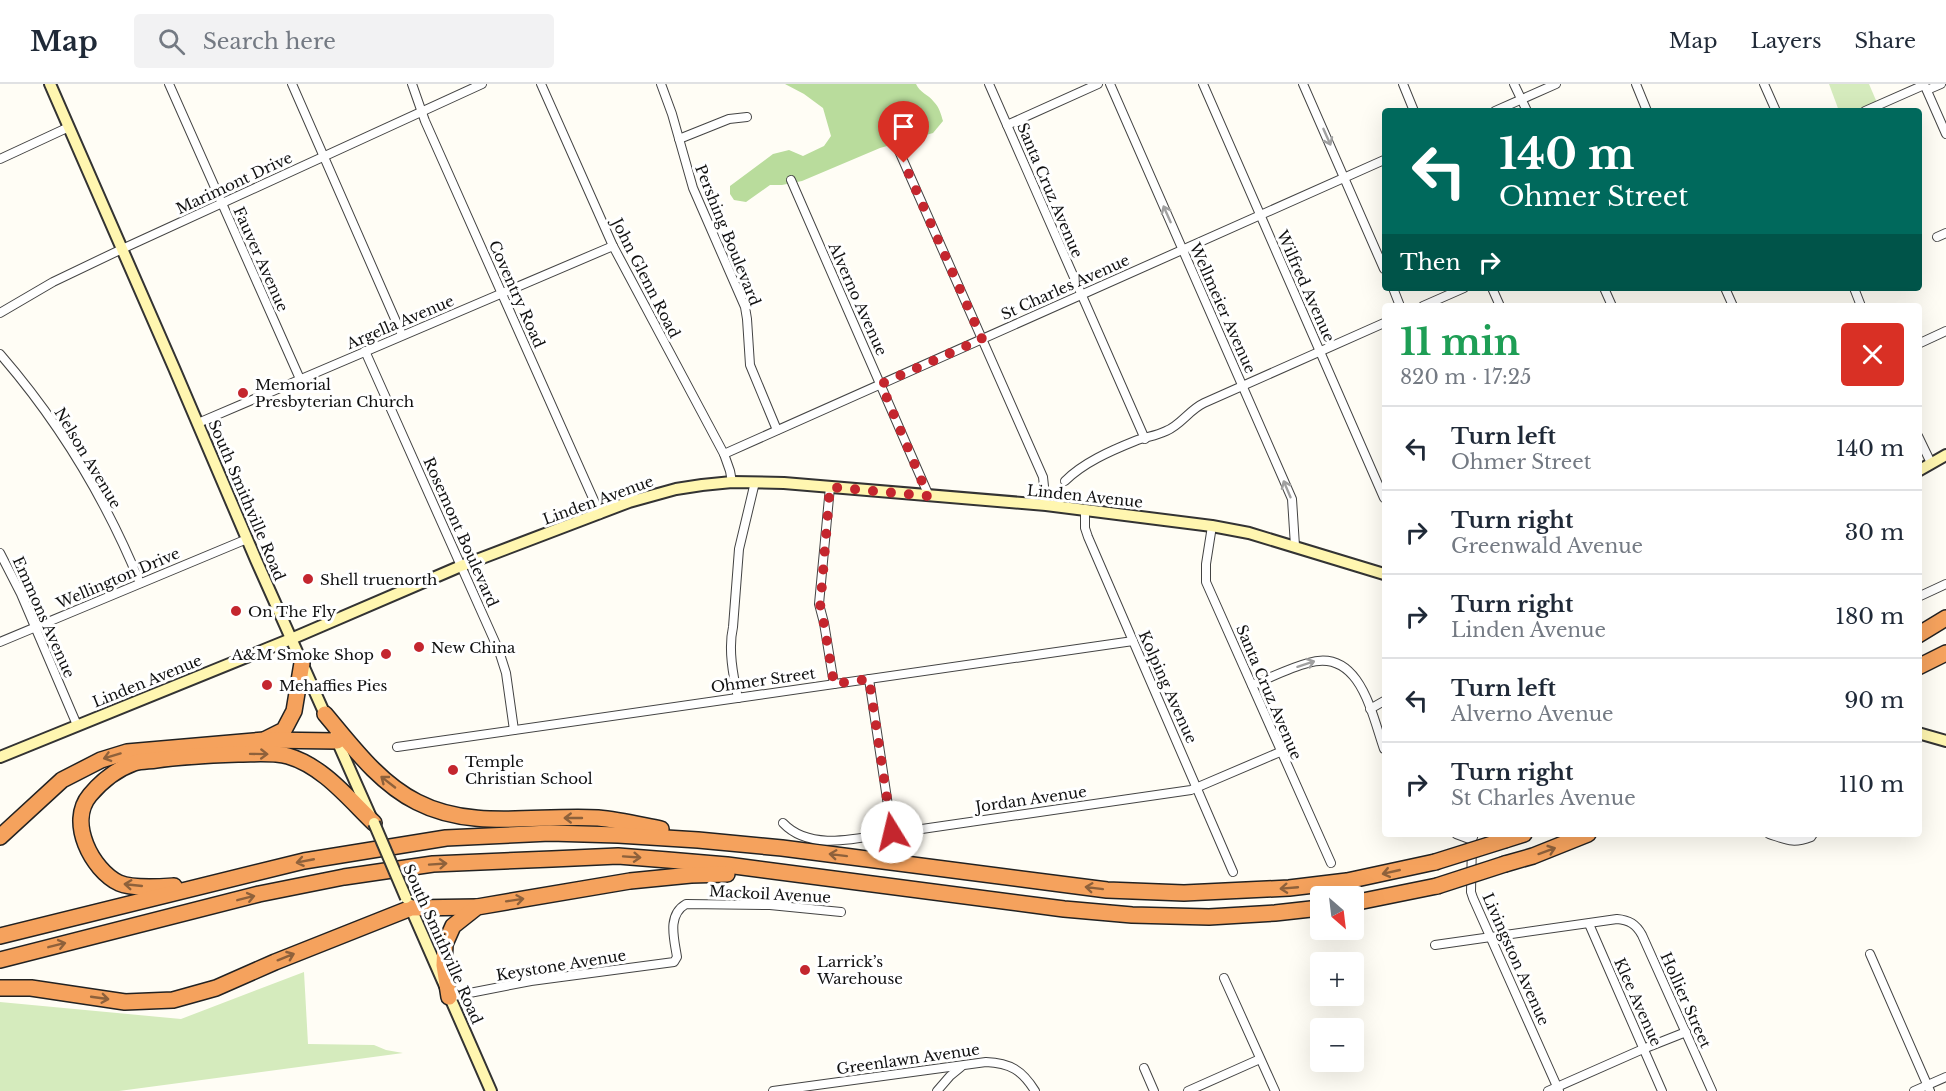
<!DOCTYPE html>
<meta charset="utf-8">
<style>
body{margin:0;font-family:"Libre Baskerville",serif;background:#f2f2f3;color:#1f2937;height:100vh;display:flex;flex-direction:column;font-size:22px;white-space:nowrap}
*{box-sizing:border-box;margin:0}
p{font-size:20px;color:#747a83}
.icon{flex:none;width:33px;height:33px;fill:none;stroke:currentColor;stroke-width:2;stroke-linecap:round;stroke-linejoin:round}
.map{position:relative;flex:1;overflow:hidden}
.details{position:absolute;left:1382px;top:219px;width:540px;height:534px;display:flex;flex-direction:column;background:#fff;border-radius:6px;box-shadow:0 6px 24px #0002}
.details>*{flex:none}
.banner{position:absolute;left:1382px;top:24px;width:540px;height:183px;border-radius:6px;box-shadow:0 6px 24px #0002;background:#00695c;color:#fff;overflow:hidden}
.needle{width:39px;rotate:152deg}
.fabs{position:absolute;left:1310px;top:802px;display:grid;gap:12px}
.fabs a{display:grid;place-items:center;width:54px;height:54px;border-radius:6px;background:#fff;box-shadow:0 6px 24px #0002;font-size:30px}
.pin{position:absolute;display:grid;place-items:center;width:51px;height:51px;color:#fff;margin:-62px -26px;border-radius:50% 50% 50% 0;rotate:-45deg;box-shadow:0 0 6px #0007}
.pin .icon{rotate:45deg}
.me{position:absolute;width:66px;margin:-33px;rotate:351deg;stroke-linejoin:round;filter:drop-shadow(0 0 4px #0008)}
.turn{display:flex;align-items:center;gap:21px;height:126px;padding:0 18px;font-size:27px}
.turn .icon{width:78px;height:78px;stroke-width:2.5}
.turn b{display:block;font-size:42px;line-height:51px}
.then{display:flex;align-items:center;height:57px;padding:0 18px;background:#0003;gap:12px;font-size:22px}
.round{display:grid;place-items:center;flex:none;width:63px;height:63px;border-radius:6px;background:#f2f2f3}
.summary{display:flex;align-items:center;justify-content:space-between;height:102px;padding:0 18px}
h1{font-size:36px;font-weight:800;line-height:45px;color:#1e9e55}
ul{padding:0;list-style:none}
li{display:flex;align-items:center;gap:18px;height:84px;padding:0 18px;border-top:2px solid #e0e1e3}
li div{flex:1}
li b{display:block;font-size:22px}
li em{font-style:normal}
header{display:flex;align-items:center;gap:36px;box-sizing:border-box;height:84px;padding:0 30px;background:#fff;border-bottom:2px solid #e0e1e3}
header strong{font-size:28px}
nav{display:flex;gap:33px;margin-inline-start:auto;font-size:21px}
.search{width:420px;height:54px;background:#f2f2f3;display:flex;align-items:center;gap:15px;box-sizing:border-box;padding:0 21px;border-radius:6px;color:#747a83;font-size:22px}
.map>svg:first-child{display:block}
</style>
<header>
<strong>Map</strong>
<div class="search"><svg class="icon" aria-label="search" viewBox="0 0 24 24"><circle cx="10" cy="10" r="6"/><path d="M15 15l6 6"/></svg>Search here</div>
<nav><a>Map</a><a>Layers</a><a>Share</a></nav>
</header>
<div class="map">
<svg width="1946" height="1007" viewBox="0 0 1946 1007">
<rect width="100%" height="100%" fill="#fffdf5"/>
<!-- green -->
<g fill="#d5ebbd">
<path d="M1829 0H1869L1878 21 1865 27H1839Z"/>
<path d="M304 888 308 960 374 961 386 966 403 969 119 1007H0V918L181 935Z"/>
</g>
<!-- forest -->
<path fill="#b9dc9c" d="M785 0H916C920 9 928 10 934 18 939 23 941 30 943 37L933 49 880 64 802 97 782 101H770L746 118 734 116 730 110V102L773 70 789 66 803 72 824 62 831 52 823 24 804 10Z"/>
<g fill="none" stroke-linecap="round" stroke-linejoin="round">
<!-- street casing -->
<g stroke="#444" stroke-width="10">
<g id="street">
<path d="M169 0 300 295"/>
<path d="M292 0 402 251"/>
<path d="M412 0 425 37 600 430"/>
<path d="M541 0 613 162 724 370 730 387 732 398"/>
<path d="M661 0 672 30 693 104 745 223 747 235 750 281 777 346"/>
<path d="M989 0 1145 355"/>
<path d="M1110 0 1292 415 1295 462"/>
<path d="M1203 0 1384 414"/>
<path d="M1303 0 1384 185"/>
<path d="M1403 0 1414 27"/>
<path d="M1514 0 1527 27"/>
<path d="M1636 0 1647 27"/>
<path d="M1764 0 1776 27"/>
<path d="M1924 0 1946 50"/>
<path d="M1927 6 1941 0"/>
<path d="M1495 27 1556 0"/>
<path d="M1865 27 1924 1"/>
<path d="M1007 41 1098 0"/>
<path d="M679 55 729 35 747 33"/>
<path d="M895 58 1043 393 1046 421"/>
<path d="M0 75 69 43"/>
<path d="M791 96 929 412"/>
<path d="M1937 153 1946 149"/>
<path d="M1393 204 1400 222"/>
<path d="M1492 204 1500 222"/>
<path d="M1604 204 1612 222"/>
<path d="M1725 204 1733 222"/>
<path d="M1854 204 1861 222"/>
<path d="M1423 222 1464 204"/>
<path d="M0 229 53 198 122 165 482 0"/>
<path d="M1918 260 1946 247"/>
<path d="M365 267 499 567 506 589 514 646"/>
<path d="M0 270C59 338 106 416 140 499"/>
<path d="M198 339 613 162"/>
<path d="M1918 352 1931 379"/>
<path d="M724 370 1384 76"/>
<path d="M1065 397C1083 379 1110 367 1135 357 1145 353 1156 352 1166 347 1181 341 1189 326 1204 319L1384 239"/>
<path d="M830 403 819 520 824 539 834 600"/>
<path d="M1085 427V444L1088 453 1233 788"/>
<path d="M1212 442 1206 480V498L1331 779"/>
<path d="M0 469 21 510 77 641"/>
<path d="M1918 513 1946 500"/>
<path d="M0 558 247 455"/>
<path d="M869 595 892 748"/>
<path d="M1252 601C1270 594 1289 584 1308 579 1360 563 1372 631 1384 665"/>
<path d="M738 614C733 591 728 565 733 543L739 465 755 398"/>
<path d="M1370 625 1384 617"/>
<path d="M397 663 1133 557"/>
<path d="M783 739C815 773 875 748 915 746L1191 706 1280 668"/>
<path d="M1456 750 1472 756"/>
<path d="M1474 750 1472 756 1471 808 1473 814 1559 1007"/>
<path d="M1769 750C1787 756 1793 760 1811 753L1813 750"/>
<path d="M1589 840 1662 1007"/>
<path d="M1435 861 1617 835C1629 836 1636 840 1642 851L1712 1007"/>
<path d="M1870 870 1930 1007"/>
<path d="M1224 894 1275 1007"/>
<path d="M449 913 531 897 674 878 677 873C674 854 667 831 686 820L770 821 841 828"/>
<path d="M1144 984 1154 1007"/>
<path d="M773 1007 986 978C1010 979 1022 986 1035 1007"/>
<path d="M937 1007 950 992 961 983"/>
<path d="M1188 1007 1260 975"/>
<path d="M1548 1007 1643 965 1686 948"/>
<path d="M1914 1007 1946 993"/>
</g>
</g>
<!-- secondary casing -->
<g stroke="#333" stroke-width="14">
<g id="secondary">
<path d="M50 0 174 284 256 476 327 635"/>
<path d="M1918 387 1946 371"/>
<path d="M1918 649 1946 657"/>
<path d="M335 652 370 731"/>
<path d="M0 673 291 555 461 482 629 418 676 405 702 401 732 398 784 399 1046 421 1212 442 1249 449 1384 490"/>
<path d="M409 820 491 1007"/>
</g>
</g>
<!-- highway casing -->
<g stroke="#222" stroke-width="18">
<g id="highway">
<path d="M1918 551 1946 534"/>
<path d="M1918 583 1946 569"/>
<path d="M325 630C352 662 379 699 417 718 473 747 538 730 598 734 619 736 640 741 661 745"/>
<path d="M266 655 284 646 294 627 302 579"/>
<path d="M0 753 62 696 101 676 127 668 264 656 337 657"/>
<path d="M1505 756 1524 750"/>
<path d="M1505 780 1533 772 1588 750"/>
<path d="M174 802C159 803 133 805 119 799 92 786 67 738 90 711 101 698 117 685 134 679 140 677 149 677 156 676 184 672 210 671 238 670 254 670 273 668 288 672 323 682 349 715 374 739"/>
<path d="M1353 819 1437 802"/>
<path d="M0 852 304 777 446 754 550 749 618 751 698 756 782 764 1107 806 1184 809 1289 804 1347 797 1435 778"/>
<path d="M0 876 259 810 344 793 433 780 552 775 618 772 668 776 727 781 1064 825 1132 831 1209 833 1275 829 1320 824"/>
<path d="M0 904H31L125 918 173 916 216 904 275 878 411 824 477 823"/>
<path d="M449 913 444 881 445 860 453 842 477 823 630 797 691 791 727 790"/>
</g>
</g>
<!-- street -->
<use href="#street" stroke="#fff" stroke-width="8"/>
<!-- secondary -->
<use href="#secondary" stroke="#fff6b0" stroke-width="10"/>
<!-- highway -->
<use href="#highway" stroke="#f5a25d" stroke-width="15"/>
<!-- secondary-bridge casing -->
<g stroke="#333" stroke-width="14" stroke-linecap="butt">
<path id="secondary-bridge" d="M374 739 406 814"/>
</g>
<!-- highway-bridge casing -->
<g stroke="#222" stroke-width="18" stroke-linecap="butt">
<g id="highway-bridge">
<path d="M1435 778 1505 756"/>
<path d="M1437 802 1505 780"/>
</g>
</g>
<!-- secondary-bridge -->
<use href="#secondary-bridge" stroke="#fff6b0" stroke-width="10"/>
<!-- highway-bridge -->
<use href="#highway-bridge" stroke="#f5a25d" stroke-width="15"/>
</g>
<!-- one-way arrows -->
<defs><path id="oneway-shaft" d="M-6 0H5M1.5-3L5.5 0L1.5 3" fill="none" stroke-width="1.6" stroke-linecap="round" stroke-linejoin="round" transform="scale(1.5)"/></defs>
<g stroke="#a0a0a0">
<use href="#oneway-shaft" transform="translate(1327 53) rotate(66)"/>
<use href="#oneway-shaft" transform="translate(1167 130) rotate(-114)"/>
<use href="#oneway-shaft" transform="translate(1287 405) rotate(-113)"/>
<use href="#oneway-shaft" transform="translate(1306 580) rotate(-18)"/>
</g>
<g stroke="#8e613b">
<use href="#oneway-shaft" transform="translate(259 670) rotate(1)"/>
<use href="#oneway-shaft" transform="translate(112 672) rotate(163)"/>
<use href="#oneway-shaft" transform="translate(388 698) rotate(-142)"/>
<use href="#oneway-shaft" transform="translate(573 734) rotate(180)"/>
<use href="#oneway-shaft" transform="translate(1547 767) rotate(-20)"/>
<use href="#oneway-shaft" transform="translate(838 771) rotate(-173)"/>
<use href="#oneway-shaft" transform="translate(632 773) rotate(4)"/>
<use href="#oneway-shaft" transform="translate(305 777) rotate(169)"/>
<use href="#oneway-shaft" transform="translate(438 780) rotate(-4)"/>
<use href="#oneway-shaft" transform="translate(1391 788) rotate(167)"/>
<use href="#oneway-shaft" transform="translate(133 801) rotate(-174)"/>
<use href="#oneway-shaft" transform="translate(1094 804) rotate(-173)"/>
<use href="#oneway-shaft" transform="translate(1289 804) rotate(175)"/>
<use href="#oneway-shaft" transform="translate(246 814) rotate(-14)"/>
<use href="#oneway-shaft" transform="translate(515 816) rotate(-9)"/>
<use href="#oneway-shaft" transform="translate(57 861) rotate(-14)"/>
<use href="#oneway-shaft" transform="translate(286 873) rotate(-22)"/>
<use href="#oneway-shaft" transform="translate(100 914) rotate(8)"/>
</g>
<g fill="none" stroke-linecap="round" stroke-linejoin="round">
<!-- route -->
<path stroke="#c4262e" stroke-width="10" stroke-dasharray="0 18" d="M892 748 869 595 834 600 824 540 820 525 830 403 928 412 881 300 982 255 904 79"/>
</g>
<!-- markers -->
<g fill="#c4262e" stroke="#fff" stroke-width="2">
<circle cx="243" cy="309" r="6"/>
<circle cx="308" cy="495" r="6"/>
<circle cx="236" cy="527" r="6"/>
<circle cx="419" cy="563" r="6"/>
<circle cx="386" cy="570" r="6"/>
<circle cx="267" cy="601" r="6"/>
<circle cx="453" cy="686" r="6"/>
<circle cx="805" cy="886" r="6"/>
</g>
<g text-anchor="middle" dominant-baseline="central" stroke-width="6" stroke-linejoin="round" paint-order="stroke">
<!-- street labels -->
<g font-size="15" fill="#111" stroke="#fff">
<text transform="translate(234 99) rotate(-25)">Marimont Drive</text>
<text transform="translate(1050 106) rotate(67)">Santa Cruz Avenue</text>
<text transform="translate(728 151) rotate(68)">Pershing Boulevard</text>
<text transform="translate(261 175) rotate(66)">Fauver Avenue</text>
<text transform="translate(646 194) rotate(63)">John Glenn Road</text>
<text transform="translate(1306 202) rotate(66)">Wilfred Avenue</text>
<text transform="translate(1065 203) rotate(-24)">St Charles Avenue</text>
<text transform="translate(517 210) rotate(66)">Coventry Road</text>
<text transform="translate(858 215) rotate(66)">Alverno Avenue</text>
<text transform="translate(1223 224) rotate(66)">Wellmeier Avenue</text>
<text transform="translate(400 238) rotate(-23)">Argella Avenue</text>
<text transform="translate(88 374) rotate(59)">Nelson Avenue</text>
<text transform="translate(1085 412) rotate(6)">Linden Avenue</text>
<text transform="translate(247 416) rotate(67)">South Smithville Road</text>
<text transform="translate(598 416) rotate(-20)">Linden Avenue</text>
<text transform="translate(461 448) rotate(66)">Rosemont Boulevard</text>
<text transform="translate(118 494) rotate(-23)">Wellington Drive</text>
<text transform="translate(44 533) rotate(66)">Emmons Avenue</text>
<text transform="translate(763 596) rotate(-8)">Ohmer Street</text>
<text transform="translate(147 597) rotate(-22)">Linden Avenue</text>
<text transform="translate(1168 603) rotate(66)">Kolping Avenue</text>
<text transform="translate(1269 608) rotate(67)">Santa Cruz Avenue</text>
<text transform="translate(1031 715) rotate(-8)">Jordan Avenue</text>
<text transform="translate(770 810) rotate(3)">Mackoil Avenue</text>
<text transform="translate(443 860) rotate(66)">South Smithville Road</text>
<text transform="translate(1516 875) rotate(66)">Livingston Avenue</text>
<text transform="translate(561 881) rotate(-9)">Keystone Avenue</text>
<text transform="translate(1686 916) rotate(66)">Hollier Street</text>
<text transform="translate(1638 918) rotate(66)">Klee Avenue</text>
<text transform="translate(908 975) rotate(-8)">Greenlawn Avenue</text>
</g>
<!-- poi labels -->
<g font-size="15" fill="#111" stroke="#fff" text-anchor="start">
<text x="255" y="300">Memorial<tspan x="255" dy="17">Presbyterian Church</tspan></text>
<text x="320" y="495">Shell truenorth</text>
<text x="248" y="527">On The Fly</text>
<text x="431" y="563">New China</text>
<text x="374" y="570" text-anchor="end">A&amp;M Smoke Shop</text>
<text x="279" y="601">Mehaffies Pies</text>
<text x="465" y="677">Temple<tspan x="465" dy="17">Christian School</tspan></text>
<text x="817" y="877">Larrick’s<tspan x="817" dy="17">Warehouse</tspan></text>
</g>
</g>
</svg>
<div class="fabs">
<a><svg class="needle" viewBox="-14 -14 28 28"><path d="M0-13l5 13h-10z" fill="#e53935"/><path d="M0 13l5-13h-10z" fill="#747a83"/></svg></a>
<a>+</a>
<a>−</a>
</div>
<div class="pin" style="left:904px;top:79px;background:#d93025"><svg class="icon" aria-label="arrive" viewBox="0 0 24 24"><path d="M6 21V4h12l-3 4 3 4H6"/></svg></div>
<svg class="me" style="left:892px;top:748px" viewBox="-20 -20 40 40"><circle r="19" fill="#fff"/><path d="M0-13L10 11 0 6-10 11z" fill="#c4262e"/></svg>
<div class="banner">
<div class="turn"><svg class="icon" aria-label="left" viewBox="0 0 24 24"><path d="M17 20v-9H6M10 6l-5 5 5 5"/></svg><div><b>140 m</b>Ohmer Street</div></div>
<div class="then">Then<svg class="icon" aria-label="right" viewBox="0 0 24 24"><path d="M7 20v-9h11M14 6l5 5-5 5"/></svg></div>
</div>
<section class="details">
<div class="summary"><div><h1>11 min</h1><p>820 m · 17:25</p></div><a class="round" style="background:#d93025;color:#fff"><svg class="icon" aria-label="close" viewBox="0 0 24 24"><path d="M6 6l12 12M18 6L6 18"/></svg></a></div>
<ul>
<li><svg class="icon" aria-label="left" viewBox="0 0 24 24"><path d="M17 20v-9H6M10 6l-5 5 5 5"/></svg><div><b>Turn left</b><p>Ohmer Street</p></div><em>140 m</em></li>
<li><svg class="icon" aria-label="right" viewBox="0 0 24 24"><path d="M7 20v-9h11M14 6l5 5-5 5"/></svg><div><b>Turn right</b><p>Greenwald Avenue</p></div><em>30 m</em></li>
<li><svg class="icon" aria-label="right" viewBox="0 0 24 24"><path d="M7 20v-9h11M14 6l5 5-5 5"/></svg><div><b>Turn right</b><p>Linden Avenue</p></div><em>180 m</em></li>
<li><svg class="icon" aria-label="left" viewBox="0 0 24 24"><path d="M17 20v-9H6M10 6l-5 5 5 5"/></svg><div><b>Turn left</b><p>Alverno Avenue</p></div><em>90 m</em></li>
<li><svg class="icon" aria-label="right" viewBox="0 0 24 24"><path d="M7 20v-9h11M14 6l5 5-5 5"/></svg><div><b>Turn right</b><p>St Charles Avenue</p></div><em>110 m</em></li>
</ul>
</section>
</div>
